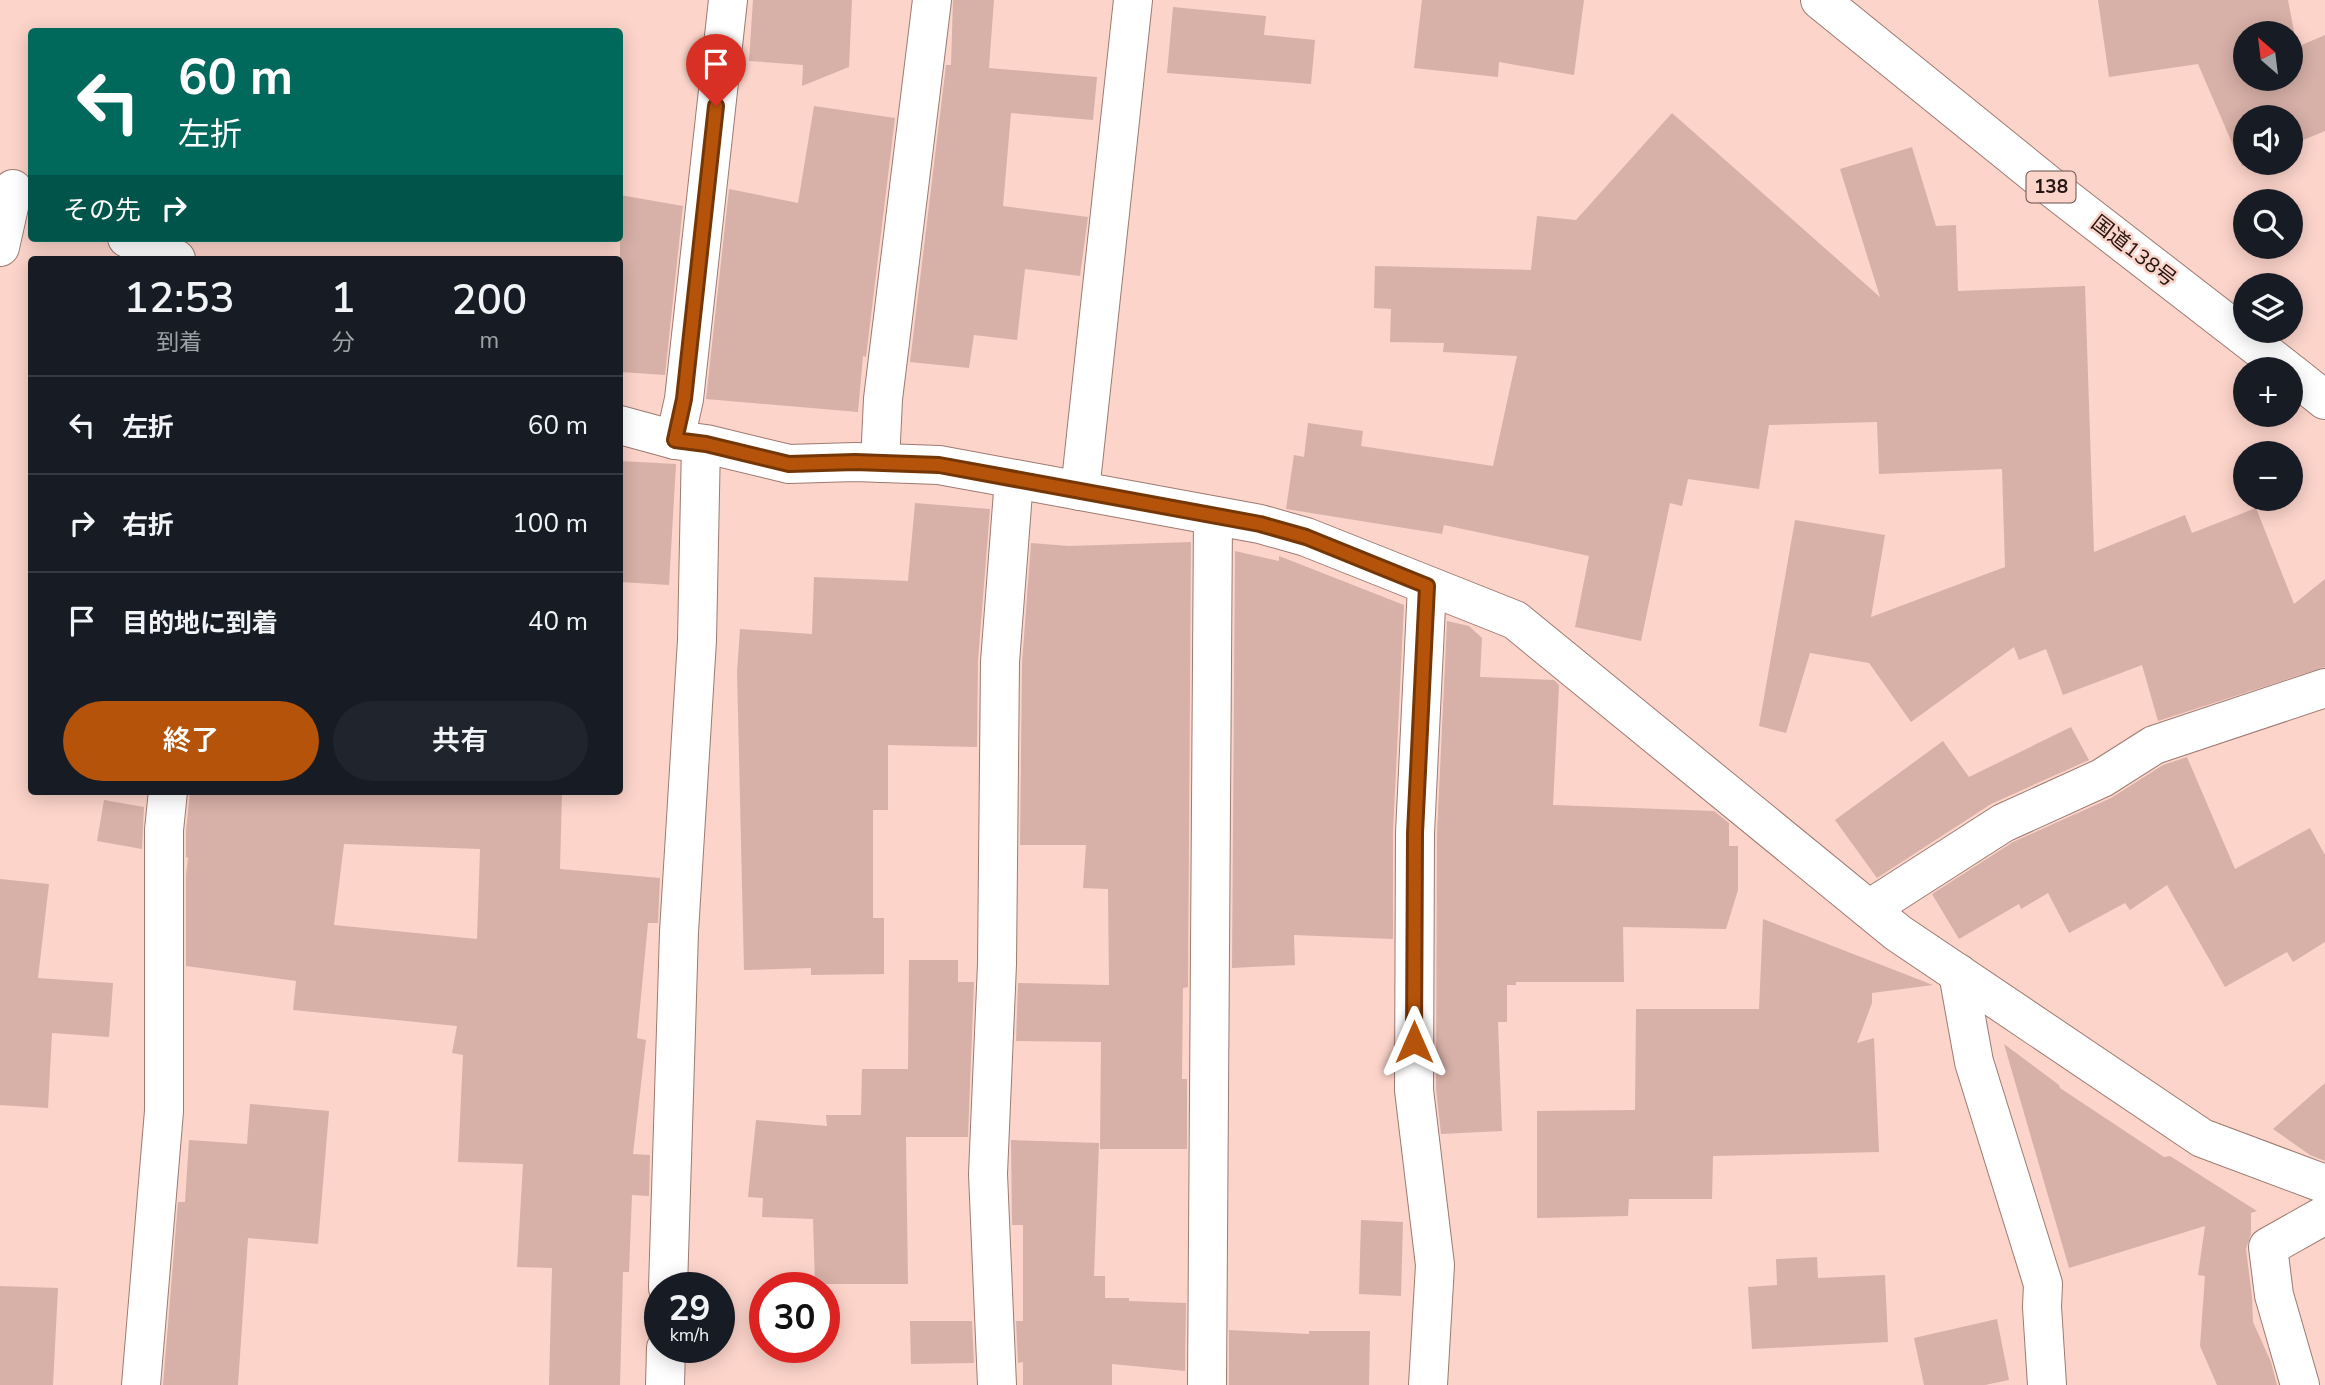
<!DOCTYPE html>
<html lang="ja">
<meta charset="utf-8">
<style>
body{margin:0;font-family:"Nunito Sans","Noto Sans JP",sans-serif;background:#20242c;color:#f1f3f6;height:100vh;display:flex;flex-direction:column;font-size:26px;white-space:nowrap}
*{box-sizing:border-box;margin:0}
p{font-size:23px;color:#9ea1a6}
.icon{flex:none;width:38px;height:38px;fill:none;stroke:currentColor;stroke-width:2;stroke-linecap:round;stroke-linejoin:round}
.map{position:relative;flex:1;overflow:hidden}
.drawer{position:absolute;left:28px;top:256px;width:595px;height:539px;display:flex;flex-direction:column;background:#171b24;border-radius:7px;box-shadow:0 4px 18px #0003}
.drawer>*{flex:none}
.hud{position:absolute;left:28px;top:28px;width:595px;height:214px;border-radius:7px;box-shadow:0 4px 18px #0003;background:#00695c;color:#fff;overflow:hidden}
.needle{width:46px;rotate:332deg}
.controls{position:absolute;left:2233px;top:21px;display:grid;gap:14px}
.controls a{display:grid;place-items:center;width:70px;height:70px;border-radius:50%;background:#171b24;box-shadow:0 4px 18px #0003;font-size:35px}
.speed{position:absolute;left:644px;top:1272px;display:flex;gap:14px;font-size:35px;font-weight:700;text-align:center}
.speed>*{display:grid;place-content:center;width:91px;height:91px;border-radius:50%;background:#171b24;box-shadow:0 4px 18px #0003;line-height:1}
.speed small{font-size:18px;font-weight:400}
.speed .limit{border:10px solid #d22;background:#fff;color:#111}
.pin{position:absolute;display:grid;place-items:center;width:60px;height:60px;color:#fff;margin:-72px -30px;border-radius:50% 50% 50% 0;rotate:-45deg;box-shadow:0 0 7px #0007}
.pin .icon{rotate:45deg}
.me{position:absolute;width:77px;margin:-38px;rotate:0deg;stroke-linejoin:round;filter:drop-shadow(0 0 5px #0008)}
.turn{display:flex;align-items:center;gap:24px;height:147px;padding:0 35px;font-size:32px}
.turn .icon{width:91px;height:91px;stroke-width:2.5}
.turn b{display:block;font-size:49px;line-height:60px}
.then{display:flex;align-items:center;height:66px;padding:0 35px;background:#0003;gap:14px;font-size:26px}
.eta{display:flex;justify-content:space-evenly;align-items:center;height:119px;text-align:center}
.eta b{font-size:42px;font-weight:600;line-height:49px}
.action{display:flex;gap:14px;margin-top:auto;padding:14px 35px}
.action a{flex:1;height:80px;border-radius:42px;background:#b45309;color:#fff;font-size:28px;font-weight:600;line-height:80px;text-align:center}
.action a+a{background:#20242c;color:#f1f3f6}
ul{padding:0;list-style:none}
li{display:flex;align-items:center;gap:21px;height:98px;padding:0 35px;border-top:2px solid #363941}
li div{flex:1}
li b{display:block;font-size:26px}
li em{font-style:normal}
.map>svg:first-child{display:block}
</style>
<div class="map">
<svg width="2325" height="1385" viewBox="0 0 2325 1385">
<rect width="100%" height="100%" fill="#fcd4ca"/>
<!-- building -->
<g fill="#d7b0a7" fill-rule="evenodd">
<path d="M753 0H852L849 67 802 86 803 65 749 61Z"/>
<path d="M953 0H994L989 68 1097 77 1093 120 1011 113 1003 206 1088 217 1080 276 1025 269 1017 340 974 335 969 368 910 362 946 65H951Z"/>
<path d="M1422 0H1584L1574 75 1499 62 1498 77 1414 68Z"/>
<path d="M2098 0H2288L2297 47 2325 35V131L2291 145V117H2245V163H2250L2242 166 2198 64 2109 77ZM2245 33H2291V79H2245Z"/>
<path d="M1173 7 1266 16 1264 35 1315 40 1311 84 1167 73Z"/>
<path d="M814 106 895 118 866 357 863 356 858 412 706 399 729 189 798 203Z"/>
<path d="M1672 113 1880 297 1840 169 1912 147 1936 226 1956 225 1958 291 2085 286 2094 552 2185 515 2192 533 2256 508 2294 604 2325 579V667L2158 721 2142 665 2063 695 2046 649 2019 660 2014 647 1911 722 1869 663 1810 653 1786 733 1759 726 1795 520 1885 535 1871 617 2005 567 2002 469 1879 474 1877 422 1769 425 1759 489 1688 479 1682 506 1670 503 1641 641 1575 627 1589 556 1444 525 1442 534 1286 509 1294 455 1304 457 1308 423 1363 431 1361 446 1493 466 1517 356 1443 352 1444 343 1390 342 1391 309 1374 308 1375 266 1531 270 1537 216 1576 220Z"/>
<path d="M620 195 683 206 665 375 620 372Z"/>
<path d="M620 461 676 464 669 585 620 582Z"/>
<path d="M915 503 990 509 978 660 977 747 888 745V810H873V918H884V974L811 975V968L744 970 737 672 740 629 812 634 814 577 908 581Z"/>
<path d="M1191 542 1188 987 1183 988 1182 1079H1187V1149H1100L1101 1042 1016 1041 1018 983 1109 985 1108 889 1083 888 1086 845H1020L1022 663 1031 543 1069 546Z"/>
<path d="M1235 551 1279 561V556L1404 605 1393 832V939L1294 935 1295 965 1232 968Z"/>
<path d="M1447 621 1469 626 1482 638 1480 677 1554 680 1559 685 1553 805 1714 811 1729 823V846H1738V890L1726 929 1623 927 1624 982H1516V985H1507V1022H1498L1502 1131 1441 1134 1436 1089 1437 834Z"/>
<path d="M2071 727 2089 760 1991 804 1877 878 1835 820 1943 741 1969 777Z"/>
<path d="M2187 757 2235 869 2310 828 2325 855V942L2293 962 2287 952 2225 987 2167 885 2130 910 2125 903 2069 933 2048 893 2021 909 2019 904 1959 939 1932 894 2013 842 2111 798 2163 765Z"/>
<path d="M190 791H562L560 869 660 878 658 923H648L637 1038 646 1040 633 1154 650 1155 649 1196 632 1195 629 1272H623L620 1385H549L552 1268 517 1267 523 1164 458 1162 463 1055 452 1053 457 1026 293 1010 296 981 186 966V875L188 858 186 857V831ZM344 844 480 849 477 939 334 925Z"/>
<path d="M104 800 144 807 142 849 97 841Z"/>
<path d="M0 879 49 884 38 978 113 983 109 1037 52 1033 48 1108 0 1105Z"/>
<path d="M1763 919 1933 985 1872 993V1003L1857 1043 1874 1038 1879 1152 1713 1156 1712 1199H1629L1628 1216 1537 1218V1111L1635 1110 1636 1009H1759Z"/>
<path d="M909 960H958V982H974L968 1137H906L908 1284H815L813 1219 762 1217 763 1198 748 1197 756 1120 827 1126 826 1115H861L862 1069H908Z"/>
<path d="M2004 1044 2059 1085 2060 1088 2164 1157 2170 1156 2257 1211 2251 1213V1234L2246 1249 2252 1297 2253 1322 2271 1362 2277 1385H2217L2200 1346 2205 1276 2198 1275 2205 1226 2069 1268Z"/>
<path d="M2325 1083V1161L2310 1155 2273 1129Z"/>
<path d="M250 1104 329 1111 318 1244 248 1238 238 1385H163L178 1202H185L189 1140 247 1144Z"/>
<path d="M1011 1140 1099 1143 1094 1276H1105V1298H1129V1301L1186 1303 1185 1371 1112 1364V1385H1023V1362L1018 1363 1016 1321H1023V1225H1012Z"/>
<path d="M1361 1220 1403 1222 1401 1296 1359 1294Z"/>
<path d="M1817 1257 1818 1278 1885 1275 1888 1342 1752 1349 1748 1287 1777 1285 1776 1259Z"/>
<path d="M0 1286 58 1288 53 1385H0Z"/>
<path d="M1997 1319 2009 1380 1985 1385H1924L1914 1338Z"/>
<path d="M910 1321H972L974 1363 911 1364Z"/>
<path d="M1229 1330 1309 1334V1331H1370L1369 1385H1229Z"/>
</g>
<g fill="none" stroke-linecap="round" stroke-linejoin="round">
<!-- minor casing -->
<g stroke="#9e7a71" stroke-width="40">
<g id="minor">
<path d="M127 238 176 259"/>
<path d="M0 247 13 189"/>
<path d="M620 425 675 440 706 444 789 464 855 462 939 465 1260 524 1306 537 1515 620 1898 933 2202 1138 2325 1184"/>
<path d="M675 440 684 399 728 0"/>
<path d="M880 463 883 399 932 0"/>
<path d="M1080 491 1133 0"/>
<path d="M1427 586 1415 833 1414 1090 1435 1265 1428 1385"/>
<path d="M1869 909 2003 823 2102 778 2154 745 2325 688"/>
<path d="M1958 973 1974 1062 2043 1284 2042 1307 2047 1385"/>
<path d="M668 1288 679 932 697 640 701 444"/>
<path d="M141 1385 164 1111V830L168 791"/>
<path d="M665 1385 666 1348"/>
<path d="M997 1385 988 1174 997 964 1000 662 1014 479"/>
<path d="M1207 1385 1213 516"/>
<path d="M2300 1385 2274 1295 2268 1247 2325 1215"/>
</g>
</g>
<!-- highway casing -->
<g stroke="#9e7a71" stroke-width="40">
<g id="highway">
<path d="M1820 0 2051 187 2286 369"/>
<path d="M2291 373 2325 400"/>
</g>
</g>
<!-- minor -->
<use href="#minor" stroke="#fff" stroke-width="38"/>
<!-- highway -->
<use href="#highway" stroke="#fff" stroke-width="38"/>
</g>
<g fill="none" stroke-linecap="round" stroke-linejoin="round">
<!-- route casing -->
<g stroke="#753606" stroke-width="18">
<path id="route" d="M716 106 684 399 675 440 706 444 789 464 855 462 939 465 1260 524 1306 537 1427 586 1415 833 1414 1042"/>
</g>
<!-- route -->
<use href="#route" stroke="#b45309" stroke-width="12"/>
</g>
<g text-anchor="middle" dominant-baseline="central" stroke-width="5" stroke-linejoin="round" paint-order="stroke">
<!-- shield labels -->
<rect fill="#fcd4ca" stroke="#654f4a" stroke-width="2" x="2026.5" y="171.5" width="49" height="31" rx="5"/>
<g font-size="19" font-weight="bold" fill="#241613">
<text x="2051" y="187">138</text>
</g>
<!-- street labels -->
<g font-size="21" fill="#241613" stroke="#fcd4ca">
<text transform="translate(2134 251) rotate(38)">国道138号</text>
</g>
</g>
</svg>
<div class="controls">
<a><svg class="needle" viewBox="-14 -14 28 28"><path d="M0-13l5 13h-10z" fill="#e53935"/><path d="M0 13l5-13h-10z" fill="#9ea1a6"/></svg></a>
<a><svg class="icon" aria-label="sound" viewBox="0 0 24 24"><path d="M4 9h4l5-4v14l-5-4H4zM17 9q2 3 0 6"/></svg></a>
<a><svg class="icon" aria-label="search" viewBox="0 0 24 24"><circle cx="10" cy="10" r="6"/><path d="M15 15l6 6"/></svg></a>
<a><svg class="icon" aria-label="layers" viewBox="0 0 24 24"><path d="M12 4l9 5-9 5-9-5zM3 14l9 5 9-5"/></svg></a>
<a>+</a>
<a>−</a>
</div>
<div class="speed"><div>29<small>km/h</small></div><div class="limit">30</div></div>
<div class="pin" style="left:716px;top:106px;background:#d93025"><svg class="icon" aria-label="arrive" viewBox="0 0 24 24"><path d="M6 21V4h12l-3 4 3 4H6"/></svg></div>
<svg class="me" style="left:1414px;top:1042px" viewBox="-20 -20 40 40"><path d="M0-17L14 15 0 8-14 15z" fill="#b45309" stroke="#fff" stroke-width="4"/></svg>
<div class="hud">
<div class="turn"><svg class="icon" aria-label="left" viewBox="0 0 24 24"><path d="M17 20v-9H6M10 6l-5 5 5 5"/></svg><div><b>60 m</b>左折</div></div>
<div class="then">その先<svg class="icon" aria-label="right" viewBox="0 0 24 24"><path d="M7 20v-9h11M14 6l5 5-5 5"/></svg></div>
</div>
<section class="drawer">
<div class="eta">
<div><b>12:53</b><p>到着</p></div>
<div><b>1</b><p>分</p></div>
<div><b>200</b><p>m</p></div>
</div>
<ul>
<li><svg class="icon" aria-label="left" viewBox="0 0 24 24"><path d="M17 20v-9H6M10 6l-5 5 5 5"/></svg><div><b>左折</b></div><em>60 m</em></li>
<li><svg class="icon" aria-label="right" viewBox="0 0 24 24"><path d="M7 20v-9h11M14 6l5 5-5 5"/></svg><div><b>右折</b></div><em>100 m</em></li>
<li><svg class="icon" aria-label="arrive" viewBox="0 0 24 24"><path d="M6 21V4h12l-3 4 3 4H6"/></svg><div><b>目的地に到着</b></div><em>40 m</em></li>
</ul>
<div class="action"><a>終了</a><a>共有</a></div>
</section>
</div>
